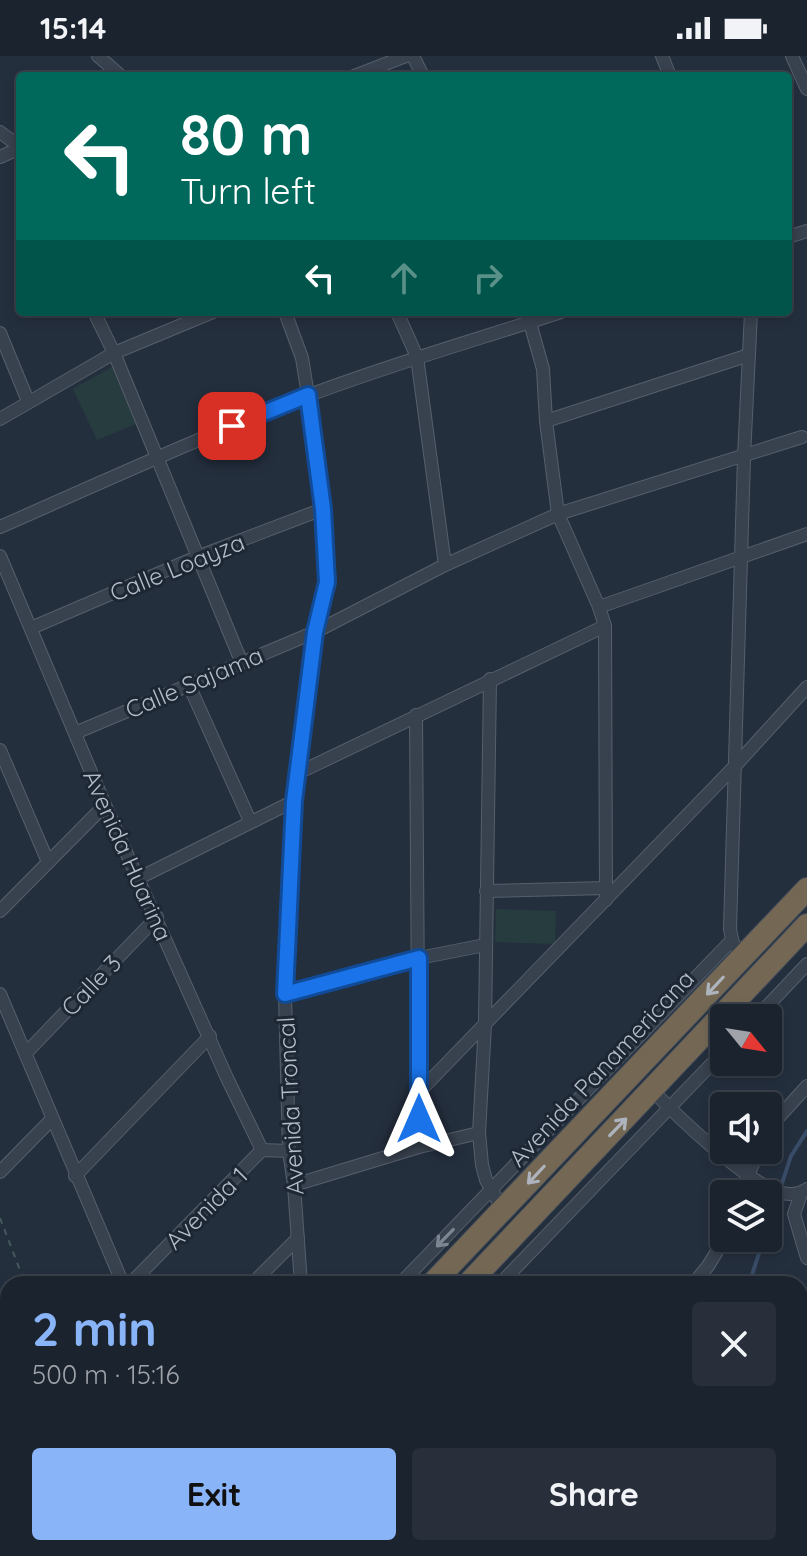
<!DOCTYPE html>
<meta charset="utf-8">
<style>
body{margin:0;font-family:Quicksand,sans-serif;background:#282f3a;color:#f1f3f6;height:100vh;display:flex;flex-direction:column;font-size:30px;white-space:nowrap}
*{box-sizing:border-box;margin:0}
p{font-size:26px;color:#a0a4aa}
.icon{flex:none;width:44px;height:44px;fill:none;stroke:currentColor;stroke-width:2;stroke-linecap:round;stroke-linejoin:round}
.map{position:relative;flex:1;overflow:hidden}
.side{position:absolute;left:0px;top:1220px;width:808px;height:280px;display:flex;flex-direction:column;background:#1b232e;border-radius:24px 24px 0 0;box-shadow:0 4px 12px #0003,0 0 0 2px #39404a}
.side>*{flex:none}
.top-card{position:absolute;left:16px;top:16px;width:776px;height:244px;border-radius:8px;box-shadow:0 4px 12px #0003,0 0 0 2px #39404a;background:#00695c;color:#fff;overflow:hidden}
.needle{width:52px;rotate:120deg}
.buttons{position:absolute;left:710px;top:948px;display:grid;gap:16px}
.buttons a{display:grid;place-items:center;width:72px;height:72px;border-radius:8px;background:#1b232e;box-shadow:0 4px 12px #0003,0 0 0 2px #39404a;font-size:40px}
.pin{position:absolute;display:grid;place-items:center;width:68px;height:68px;color:#fff;margin:-34px;border-radius:16px;box-shadow:0 4px 12px #0006}
.me{position:absolute;width:88px;margin:-44px;rotate:0deg;stroke-linejoin:round;filter:drop-shadow(0 0 6px #0008)}
.turn{display:flex;align-items:center;gap:28px;height:168px;padding:0 32px;font-size:36px}
.turn .icon{width:104px;height:104px;stroke-width:2.5}
.turn b{display:block;font-size:56px;line-height:68px}
.lanes{display:flex;align-items:center;height:76px;padding:0 32px;background:#0003;justify-content:center;gap:40px;direction:ltr}
.lanes .off{opacity:.35}
.round{display:grid;place-items:center;flex:none;width:84px;height:84px;border-radius:8px;background:#282f3a}
.head{display:flex;align-items:center;justify-content:space-between;height:136px;padding:0 32px}
h1{font-size:48px;font-weight:700;line-height:60px;color:#8ab4f8}
.button{display:flex;gap:16px;margin-top:auto;padding:16px 32px}
.button a{flex:1;height:92px;border-radius:8px;background:#8ab4f8;color:#111;font-size:32px;font-weight:700;line-height:92px;text-align:center}
.button a+a{background:#282f3a;color:#f1f3f6}
.status{display:flex;justify-content:space-between;align-items:center;height:56px;padding:0 40px;background:#1b232e;direction:ltr}
.status svg{height:22px;fill:currentColor}
.map>svg:first-child{display:block}
</style>
<div class="status"><b>15:14</b><svg viewBox="0 0 49 12"><path d="M0 12V9h3v3zM5 12V6h3v6zM10 12V3h3v9zM15 12V0h3v12zM26 1h20v11H26zM47 4h2v5h-2z"/></svg></div>
<div class="map">
<svg width="807" height="1500" viewBox="0 0 807 1500">
<rect width="100%" height="100%" fill="#242f3e"/>
<!-- green -->
<g fill="#263c3f">
<path d="M112 311 136 368 97 384 73 333Z"/>
<path d="M496 853 556 855 555 888 495 886Z"/>
<path d="M807 1238V1325L800 1330V1266Z"/>
</g>
<g fill="none" stroke-linecap="round" stroke-linejoin="round">
<!-- stream -->
<g stroke="#394c67" stroke-width="4">
<path d="M768 1170 791 1100 807 1075"/>
<path d="M749 1228 764 1182"/>
<path d="M711 1492 712 1500"/>
</g>
<!-- lane casing -->
<g stroke="#565f6c" stroke-width="8">
<path id="lane" d="M800 1342 807 1338"/>
</g>
<!-- street casing -->
<g stroke="#565f6c" stroke-width="14">
<g id="street">
<path d="M98 0 121 20"/>
<path d="M413 0 423 20"/>
<path d="M662 0 670 20"/>
<path d="M792 0 807 33"/>
<path d="M354 20 406 0"/>
<path d="M0 76 20 91"/>
<path d="M0 101 20 92"/>
<path d="M788 181 807 175"/>
<path d="M94 256 114 297 241 605"/>
<path d="M285 256 302 302 308 339 323 453 327 526 315 576 294 745 285 938 289 1095 294 1129 301 1228"/>
<path d="M397 256 417 301 445 509"/>
<path d="M527 256 543 313 546 365 558 458 599 551 605 570 606 844"/>
<path d="M0 277 28 345"/>
<path d="M0 363 114 297 213 256"/>
<path d="M546 365 749 299"/>
<path d="M0 471C102 426 203 380 307 340 391 308 476 284 561 256"/>
<path d="M0 500 105 749 227 1022 262 1094"/>
<path d="M599 551 807 478"/>
<path d="M31 572 197 501 323 453"/>
<path d="M490 623 485 968 479 1077 482 1109 486 1124 503 1154"/>
<path d="M188 627 250 765"/>
<path d="M416 659 419 1091"/>
<path d="M75 677 315 576 445 509 558 458 802 381"/>
<path d="M0 694 48 806"/>
<path d="M298 717 605 570"/>
<path d="M139 822 294 745"/>
<path d="M486 835 606 832"/>
<path d="M0 855 105 749"/>
<path d="M744 899 733 888 730 873 744 401 751 256"/>
<path d="M0 938 123 1228"/>
<path d="M285 938 419 902 485 889"/>
<path d="M756 962 807 908"/>
<path d="M26 997 157 861"/>
<path d="M653 1035C679 1062 743 1123 778 1136 787 1139 799 1139 807 1133"/>
<path d="M419 1036 735 710 807 631"/>
<path d="M768 1078 778 1062 807 1030"/>
<path d="M0 1116 51 1064"/>
<path d="M75 1120 210 980"/>
<path d="M294 1129 419 1091 479 1077"/>
<path d="M740 1138 759 1094"/>
<path d="M801 1138 794 1158 807 1202"/>
<path d="M130 1228 262 1094 289 1095"/>
<path d="M252 1228 298 1182"/>
<path d="M400 1228 732 884"/>
<path d="M500 1228 724 995"/>
<path d="M693 1228 708 1210 725 1182"/>
<path d="M0 1364 8 1356"/>
<path d="M800 1430 807 1413"/>
<path d="M300 1492 301 1500"/>
<path d="M692 1492V1500"/>
<path d="M27 1500 34 1492"/>
<path d="M141 1500 148 1492"/>
<path d="M241 1500 248 1492"/>
<path d="M440 1500 447 1492"/>
<path d="M578 1500 661 1492"/>
<path d="M782 1500 784 1492"/>
</g>
</g>
<!-- highway casing -->
<g stroke="#434c59" stroke-width="24">
<g id="highway">
<path d="M432 1228 807 833"/>
<path d="M468 1228 807 869"/>
<path d="M176 1500 183 1492"/>
<path d="M207 1500 215 1492"/>
</g>
</g>
<!-- path -->
<g stroke="#44595c" stroke-width="2" stroke-dasharray="6 6" stroke-linecap="butt">
<path d="M0 1162 23 1222 16 1228"/>
<path d="M0 1243 8 1236"/>
</g>
<!-- lane -->
<use href="#lane" stroke="#38414e" stroke-width="6"/>
<!-- street -->
<use href="#street" stroke="#38414e" stroke-width="12"/>
<!-- highway -->
<use href="#highway" stroke="#746855" stroke-width="22"/>
</g>
<!-- one-way arrows -->
<defs><path id="oneway-shaft" d="M-6 0H5M1.5-3L5.5 0L1.5 3" fill="none" stroke-width="1.6" stroke-linecap="round" stroke-linejoin="round" transform="scale(2)"/></defs>
<g stroke="#aeb4bd">
<use href="#oneway-shaft" transform="translate(715 930) rotate(133)"/>
<use href="#oneway-shaft" transform="translate(618 1071) rotate(-46)"/>
<use href="#oneway-shaft" transform="translate(536 1119) rotate(133)"/>
</g>
<use stroke="#7c8592" href="#oneway-shaft" transform="translate(445 1182) rotate(134)"/>
<g fill="none" stroke-linecap="round" stroke-linejoin="round">
<!-- route casing -->
<g stroke="#114b97" stroke-width="20">
<path id="route" d="M232 370 308 339 323 453 327 526 315 576 294 745 285 938 419 902V1063"/>
</g>
<!-- route -->
<use href="#route" stroke="#1a73e8" stroke-width="14"/>
</g>
<g text-anchor="middle" dominant-baseline="central" stroke-width="6" stroke-linejoin="round" paint-order="stroke">
<!-- street labels -->
<g font-size="24" fill="#b4bcc9" stroke="#1d2633">
<text transform="translate(177 511) rotate(-22)">Calle Loayza</text>
<text transform="translate(194 626) rotate(-23)">Calle Sajama</text>
<text transform="translate(128 799) rotate(66)">Avenida Huarina</text>
<text transform="translate(91 929) rotate(-46)">Calle 3</text>
<text transform="translate(601 1012) rotate(-47)">Avenida Panamericana</text>
<text transform="translate(290 1050) rotate(-93)">Avenida Troncal</text>
<text transform="translate(206 1152) rotate(-45)">Avenida 1</text>
</g>
</g>
</svg>
<div class="buttons">
<a><svg class="needle" viewBox="-14 -14 28 28"><path d="M0-13l5 13h-10z" fill="#e53935"/><path d="M0 13l5-13h-10z" fill="#a0a4aa"/></svg></a>
<a><svg class="icon" aria-label="sound" viewBox="0 0 24 24"><path d="M4 9h4l5-4v14l-5-4H4zM17 9q2 3 0 6"/></svg></a>
<a><svg class="icon" aria-label="layers" viewBox="0 0 24 24"><path d="M12 4l9 5-9 5-9-5zM3 14l9 5 9-5"/></svg></a>
</div>
<div class="pin" style="left:232px;top:370px;background:#d93025"><svg class="icon" aria-label="arrive" viewBox="0 0 24 24"><path d="M6 21V4h12l-3 4 3 4H6"/></svg></div>
<svg class="me" style="left:419px;top:1063px" viewBox="-20 -20 40 40"><path d="M0-17L14 15 0 8-14 15z" fill="#1a73e8" stroke="#fff" stroke-width="4"/></svg>
<div class="top-card">
<div class="turn"><svg class="icon" aria-label="left" viewBox="0 0 24 24"><path d="M17 20v-9H6M10 6l-5 5 5 5"/></svg><div><b>80 m</b>Turn left</div></div>
<div class="lanes"><svg class="icon" aria-label="left" viewBox="0 0 24 24"><path d="M17 20v-9H6M10 6l-5 5 5 5"/></svg><svg class="icon off" aria-label="ahead" viewBox="0 0 24 24"><path d="M12 20V5M6 11l6-6 6 6"/></svg><svg class="icon off" aria-label="right" viewBox="0 0 24 24"><path d="M7 20v-9h11M14 6l5 5-5 5"/></svg></div>
</div>
<section class="side">
<div class="head"><div><h1>2 min</h1><p>500 m · 15:16</p></div><a class="round"><svg class="icon" aria-label="close" viewBox="0 0 24 24"><path d="M6 6l12 12M18 6L6 18"/></svg></a></div>
<div class="button"><a>Exit</a><a>Share</a></div>
</section>
</div>
